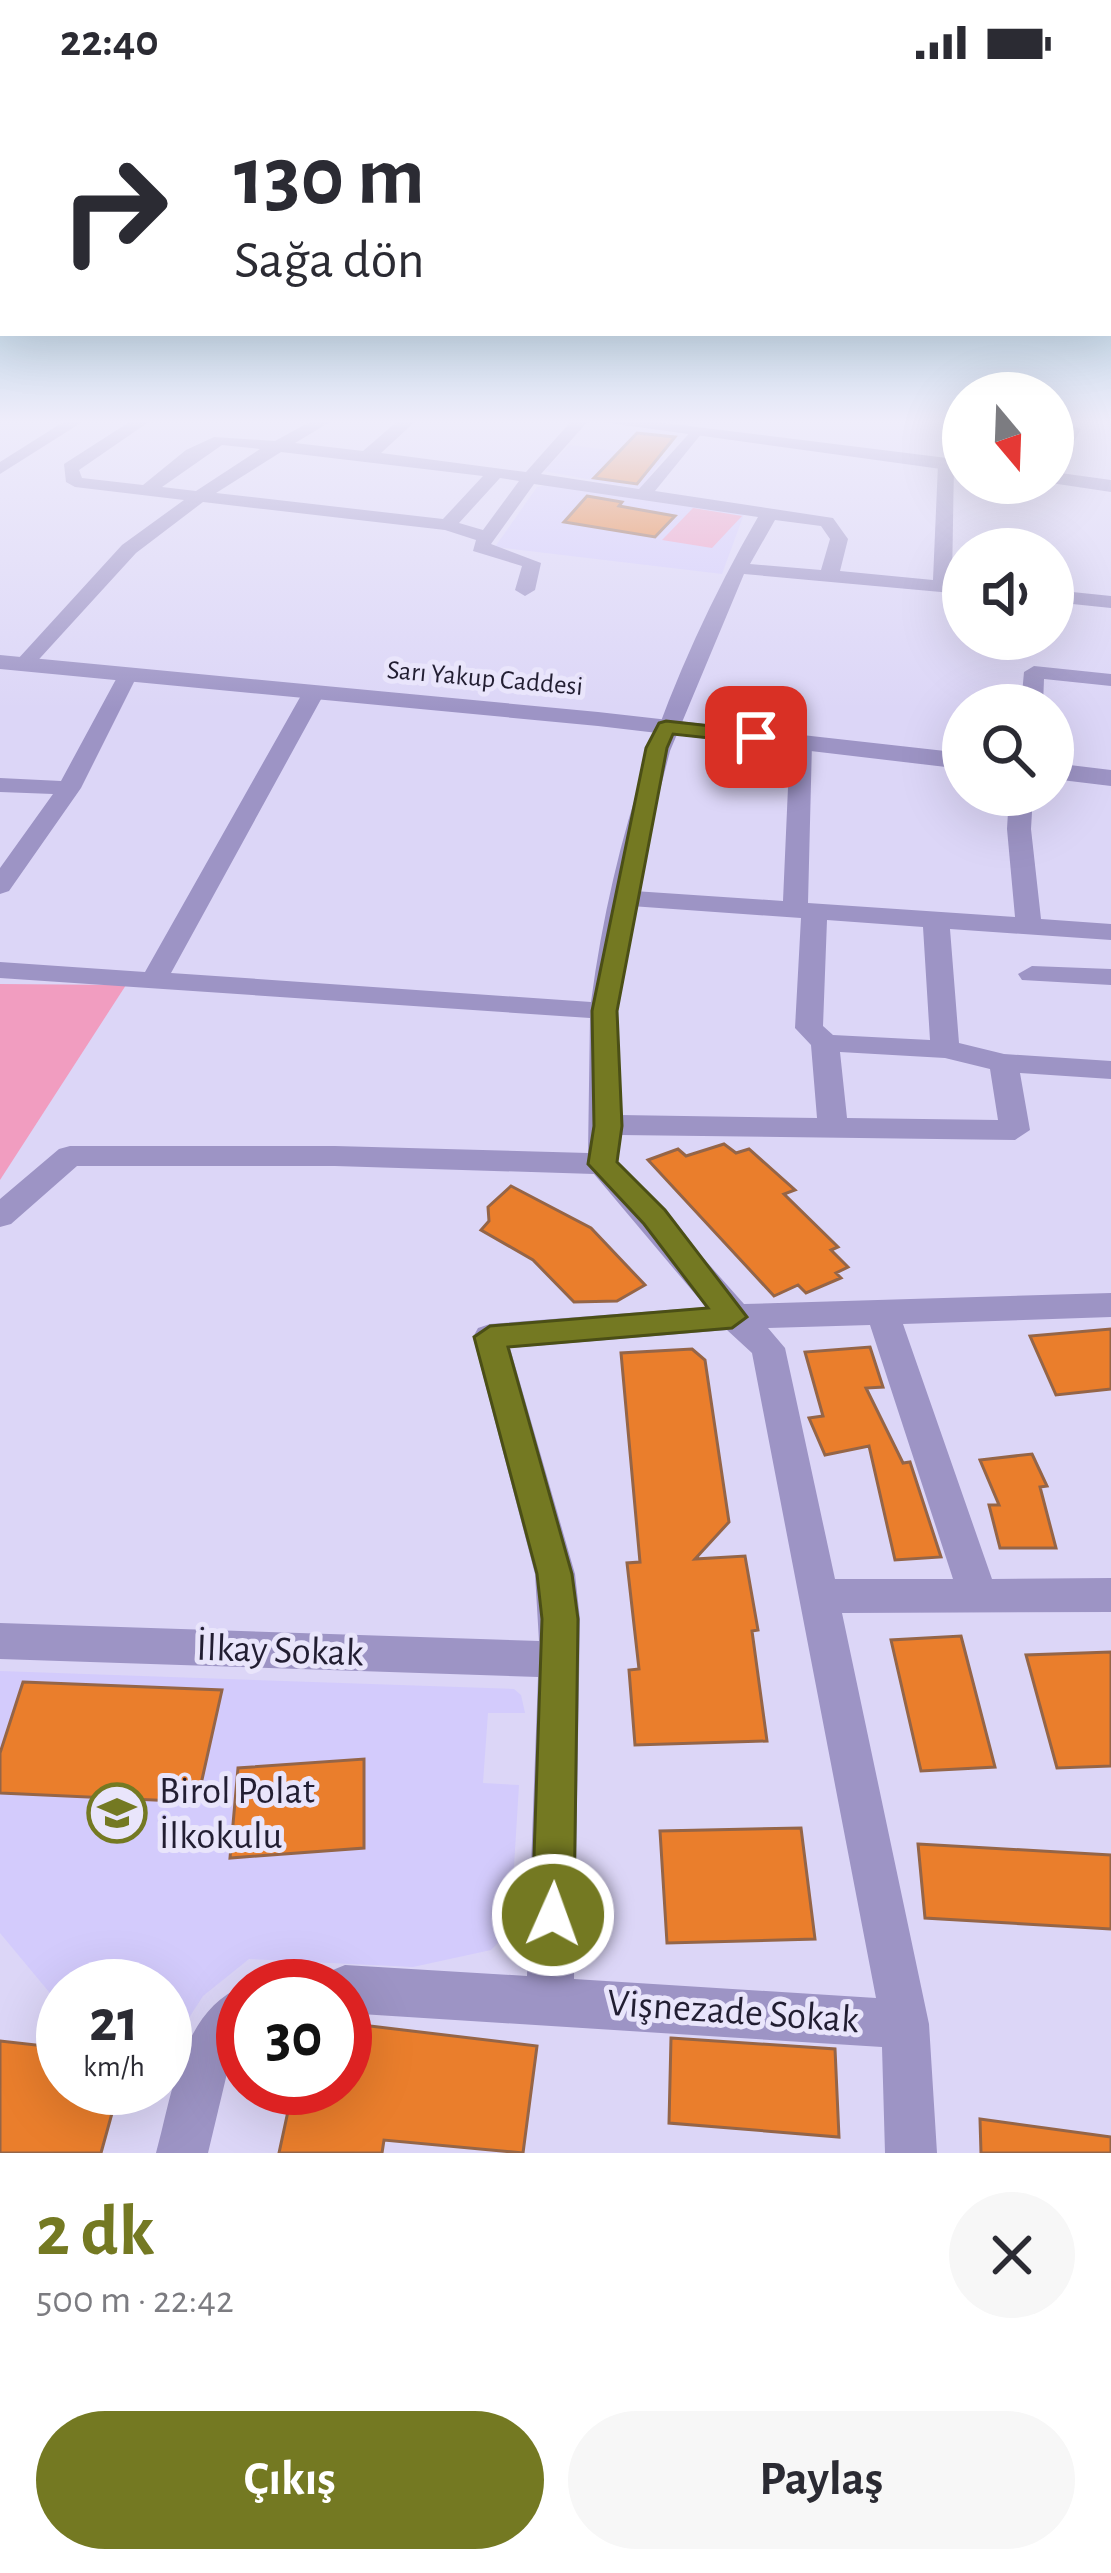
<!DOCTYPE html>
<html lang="tr">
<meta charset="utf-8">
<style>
body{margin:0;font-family:"Alegreya Sans",sans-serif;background:#f7f7f7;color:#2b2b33;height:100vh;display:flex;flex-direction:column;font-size:45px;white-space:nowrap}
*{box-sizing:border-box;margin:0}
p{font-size:39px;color:#7c7c81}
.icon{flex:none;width:66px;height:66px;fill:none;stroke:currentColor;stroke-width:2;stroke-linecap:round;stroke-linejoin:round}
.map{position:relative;height:2069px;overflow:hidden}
.panel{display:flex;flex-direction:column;background:#fff;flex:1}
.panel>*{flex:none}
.banner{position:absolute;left:0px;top:0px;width:1113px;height:252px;box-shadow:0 12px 48px #0002;background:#fff;color:#2b2b33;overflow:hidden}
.needle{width:78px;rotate:161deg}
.fabs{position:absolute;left:942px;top:288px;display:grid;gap:24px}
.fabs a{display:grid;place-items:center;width:132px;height:132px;border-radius:50%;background:#fff;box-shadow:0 12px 48px #0002;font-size:60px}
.speed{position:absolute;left:36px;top:1875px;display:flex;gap:24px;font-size:60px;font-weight:700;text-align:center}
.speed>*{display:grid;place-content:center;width:156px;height:156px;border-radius:50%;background:#fff;box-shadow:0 12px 48px #0002;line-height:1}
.speed small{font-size:30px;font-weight:400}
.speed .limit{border:18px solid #d22;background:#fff;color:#111}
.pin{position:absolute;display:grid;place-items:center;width:102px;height:102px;color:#fff;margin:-51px;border-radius:24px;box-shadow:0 6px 18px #0006}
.me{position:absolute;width:132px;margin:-66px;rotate:2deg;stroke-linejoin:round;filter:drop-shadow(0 0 9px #0008)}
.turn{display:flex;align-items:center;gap:42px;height:252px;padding:0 36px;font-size:54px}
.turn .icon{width:156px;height:156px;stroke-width:2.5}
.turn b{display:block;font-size:84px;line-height:102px}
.round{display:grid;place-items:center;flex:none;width:126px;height:126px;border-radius:63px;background:#f7f7f7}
.head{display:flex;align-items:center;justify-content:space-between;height:204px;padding:0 36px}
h1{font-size:72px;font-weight:700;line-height:90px;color:#747922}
.primary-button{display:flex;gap:24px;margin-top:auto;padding:24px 36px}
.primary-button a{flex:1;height:138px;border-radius:72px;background:#747922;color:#fff;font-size:48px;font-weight:700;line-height:138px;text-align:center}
.primary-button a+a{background:#f7f7f7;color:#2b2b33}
.status{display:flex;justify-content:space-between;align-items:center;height:84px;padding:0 60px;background:#fff;direction:ltr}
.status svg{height:33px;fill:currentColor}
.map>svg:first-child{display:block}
</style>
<div class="status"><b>22:40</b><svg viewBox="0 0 49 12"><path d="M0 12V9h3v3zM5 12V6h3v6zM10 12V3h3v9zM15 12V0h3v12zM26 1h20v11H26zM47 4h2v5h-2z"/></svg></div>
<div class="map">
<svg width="1111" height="2069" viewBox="0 0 1111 2069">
<rect width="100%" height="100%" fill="#dcd6f7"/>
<!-- built -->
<g fill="#d3cbfc">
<path d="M569 361 664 373 640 405 544 387Z"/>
<path d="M551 400 744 430 722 490 495 463 537 403Z"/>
<path d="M0 1587 514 1605 521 1611 525 1629H488L483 1699 519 1701 510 1847 491 1866 413 1883 249 1875 203 1912 185 1940 165 1936V1902H63L59 1920 0 1849Z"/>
</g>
<!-- green -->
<g fill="#f19dc0">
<path d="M693 424 742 432 712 464 662 456Z"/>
<path d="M0 900 126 901 0 1096Z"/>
</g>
<!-- building -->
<g fill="#ea7e2c" stroke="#956547" stroke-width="3">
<path d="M637 349 675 353 637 400 594 394Z"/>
<path d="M587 412 622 418 619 422 675 432 655 453 564 438Z"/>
<path d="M724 1060 736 1069 749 1065 795 1106 784 1110 838 1163 831 1166 848 1183 836 1189 841 1194 806 1209 798 1201 774 1212 648 1076 678 1065 686 1072Z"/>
<path d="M511 1102 591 1144 645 1201 617 1217 574 1218 533 1176 481 1146 489 1137 488 1123Z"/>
<path d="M1111 1245V1305L1056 1311 1030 1252Z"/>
<path d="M870 1263 883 1303 866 1304 903 1379 910 1378 941 1473 895 1476 869 1362 825 1371 809 1334 823 1332 805 1268Z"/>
<path d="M692 1265 705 1276 729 1438 695 1475 745 1472 758 1546 752 1547 767 1657 635 1661 629 1586 639 1585 627 1479 640 1478 621 1269Z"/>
<path d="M1032 1370 1047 1402 1040 1403 1056 1464H1000L989 1421H999L980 1376Z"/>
<path d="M961 1552 995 1683 921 1687 891 1556Z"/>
<path d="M1111 1568V1682L1057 1684 1026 1571Z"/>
<path d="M23 1598 222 1606 197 1718 0 1709V1669Z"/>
<path d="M364 1675V1764L230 1774 238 1684Z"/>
<path d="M801 1744 815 1855 667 1859 660 1747Z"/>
<path d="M918 1760 1111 1771V1845L925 1834Z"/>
<path d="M345 1939 537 1962 523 2069 384 2056 382 2069H279L293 2004H345Z"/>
<path d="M671 1954 835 1965 839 2053 669 2039Z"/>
<path d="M0 1957 63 1964V2004H119L101 2069H0Z"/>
<path d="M980 2035 1111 2053V2069H981Z"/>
</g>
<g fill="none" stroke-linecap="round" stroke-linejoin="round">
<!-- minor -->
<g fill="#9d94c5" fill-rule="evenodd">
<path d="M68 335H87L0 390V378Z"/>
<path d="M134 335H153L79 386 82 394 143 401 186 366 214 353 275 357 315 335H335L295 359 363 367 400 335H418L381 369 526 388 573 335H590L541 390 639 405 694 344 702 349 655 407 833 434 848 455 840 487 933 496 938 380 946 375 954 380 952 497 963 498V510L744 490 670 667 634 807 783 817 790 658 801 651 812 658 808 819 1015 833 1007 745 1009 711H1033L1031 745 1041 835 1111 840V856L950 845 959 959 1004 970 1111 977V995L1020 989 1030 1046 1015 1056 620 1051 618 1078 744 1220 1111 1209V1233L903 1240 992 1495 1111 1494V1528L842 1529 929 1940 937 2069H885L882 1963 345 1929V1902H322L328 1888 345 1881 527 1892 538 1593 0 1575V1539L539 1557 535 1490 473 1253 478 1244 490 1240 706 1223 594 1090 335 1082H77L11 1140 0 1143V1115L59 1065 70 1062H335L588 1069 590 934 0 894V878L145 888 303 608 314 602 325 608 171 889 591 918C614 743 671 583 758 433L534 400 491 460 541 479 535 506 525 512 515 506 522 482 473 467 476 456 445 446 203 418 136 469 31 584H17V576L122 461 184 416 75 403 66 398 64 380ZM222 361 260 365 196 407 162 403ZM281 368 483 392 443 435 216 409ZM500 394 519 397 483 446 459 439ZM775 436 821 442 830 455 821 486 750 480ZM631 822 801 834 795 944 811 961 817 1034 620 1031 618 925ZM827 836 923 843 930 956 833 951 823 942ZM840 968 945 974 990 985 998 1036 847 1034ZM870 1241 953 1495H835L785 1264 768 1244ZM727 1246 752 1269 876 1914 574 1895 580 1535 575 1490 510 1264Z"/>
<path d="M1053 336 1081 345 1059 384 1053 385V366L1063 348 1053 346Z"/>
<path d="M1053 506 1111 512V524L1053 518Z"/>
<path d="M1034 582 1111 590V602L1044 595 1043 621H1021L1024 588Z"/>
<path d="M121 586 138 590 81 704 9 807 0 810V784L53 710 0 708V694L61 697Z"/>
<path d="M1032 882 1111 885V901L1022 896 1018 890Z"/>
<path d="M243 1902V1964L229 1981 208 2069H156C172 2012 181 1927 243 1902Z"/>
</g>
<!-- tertiary -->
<g fill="#9d94c5" fill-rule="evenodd">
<path d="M580 335H632L963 376V388Z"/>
<path d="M1053 388 1111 396V408L1051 399Z"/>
<path d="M0 571 598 628 963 669V685L598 642 0 585Z"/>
<path d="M1053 679 1111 686V702L1053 695Z"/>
</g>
</g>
<!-- sky -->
<linearGradient id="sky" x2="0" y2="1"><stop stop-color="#66acc1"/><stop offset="0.54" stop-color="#efedfb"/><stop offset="1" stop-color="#efedfb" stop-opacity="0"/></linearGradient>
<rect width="1111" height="625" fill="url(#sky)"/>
<!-- route -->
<path fill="#747922" stroke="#4b4f16" stroke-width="3" d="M666 637 756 647 766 653 756 659 673 650 667 664 617 927 622 1042 617 1078 665 1126 747 1233 732 1244 508 1263 572 1490 578 1535 574 1831 567 1846 553 1852 538 1846 532 1831 542 1535 537 1490 474 1253 490 1242 708 1224 644 1140 588 1080 594 1042 592 927 646 664 659 639Z"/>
<!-- icons -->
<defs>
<g id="school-ring" transform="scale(3)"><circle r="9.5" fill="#e9e5fb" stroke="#747922" stroke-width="1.5"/><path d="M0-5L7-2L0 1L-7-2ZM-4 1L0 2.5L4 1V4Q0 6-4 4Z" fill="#747922"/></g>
</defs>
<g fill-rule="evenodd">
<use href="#school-ring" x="117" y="1729"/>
</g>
<g text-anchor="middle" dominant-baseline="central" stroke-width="10" stroke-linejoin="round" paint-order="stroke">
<!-- far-street labels -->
<g font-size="27" fill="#221e32" stroke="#e9e5fb">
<text transform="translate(485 594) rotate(5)">Sarı Yakup Caddesi</text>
</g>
<!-- near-street labels -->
<g font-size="39" fill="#221e32" stroke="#e9e5fb">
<text transform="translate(280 1567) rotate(2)">İlkay Sokak</text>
<text transform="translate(733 1928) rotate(4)">Vişnezade Sokak</text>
</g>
<!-- near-poi labels -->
<g font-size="39" fill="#221e32" stroke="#e9e5fb" text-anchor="start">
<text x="159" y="1707">Birol Polat<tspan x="159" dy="45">İlkokulu</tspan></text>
</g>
</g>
</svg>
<div class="fabs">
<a><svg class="needle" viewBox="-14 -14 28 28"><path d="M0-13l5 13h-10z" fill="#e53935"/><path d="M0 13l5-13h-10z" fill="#7c7c81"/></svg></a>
<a><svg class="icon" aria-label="sound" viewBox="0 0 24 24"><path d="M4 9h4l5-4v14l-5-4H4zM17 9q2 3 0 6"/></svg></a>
<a><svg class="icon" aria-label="search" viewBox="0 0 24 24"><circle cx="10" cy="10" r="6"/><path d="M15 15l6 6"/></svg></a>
</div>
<div class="speed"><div>21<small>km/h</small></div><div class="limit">30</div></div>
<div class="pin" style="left:756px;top:653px;background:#d93025"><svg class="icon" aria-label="arrive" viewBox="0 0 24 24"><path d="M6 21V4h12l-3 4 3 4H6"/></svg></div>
<svg class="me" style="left:553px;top:1831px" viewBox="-20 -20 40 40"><circle r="17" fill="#747922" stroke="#fff" stroke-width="3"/><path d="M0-11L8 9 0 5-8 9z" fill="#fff"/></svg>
<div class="banner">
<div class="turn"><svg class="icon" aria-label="right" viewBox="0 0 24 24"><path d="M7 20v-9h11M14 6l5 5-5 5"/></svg><div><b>130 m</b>Sağa dön</div></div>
</div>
</div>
<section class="panel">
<div class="head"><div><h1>2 dk</h1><p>500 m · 22:42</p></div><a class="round"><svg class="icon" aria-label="close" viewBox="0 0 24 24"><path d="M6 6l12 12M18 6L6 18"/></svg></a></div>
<div class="primary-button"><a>Çıkış</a><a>Paylaş</a></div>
</section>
